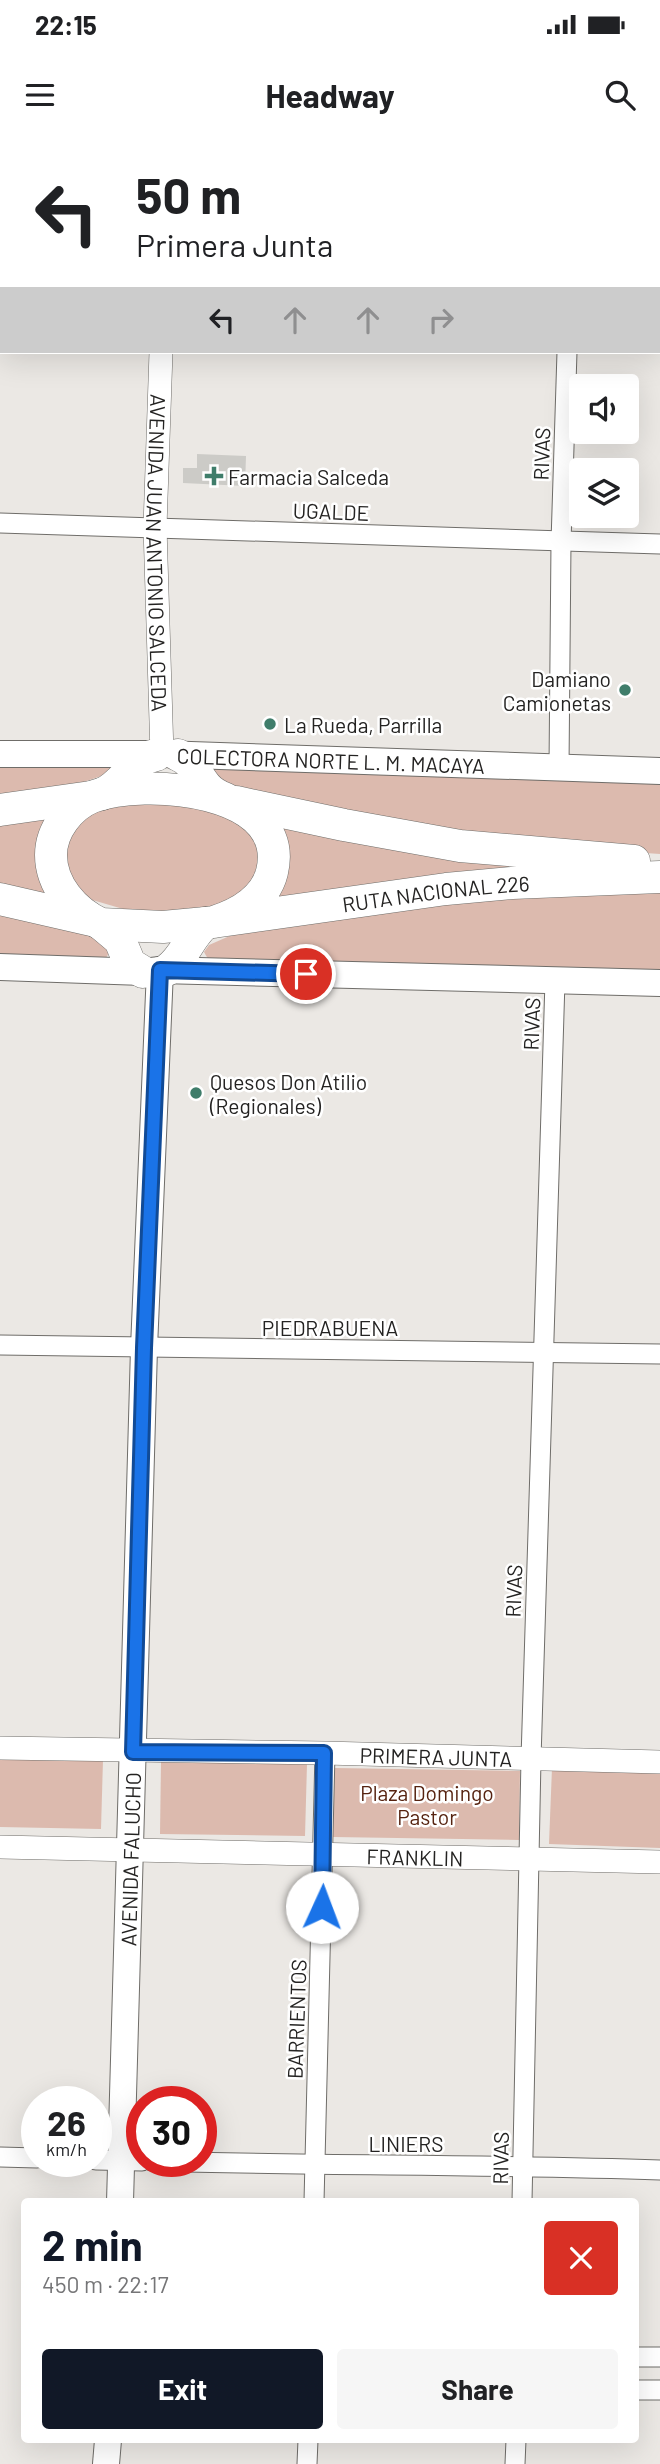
<!DOCTYPE html>
<meta charset="utf-8">
<style>
body{margin:0;font-family:Barlow,sans-serif;background:#f6f6f6;color:#202124;height:100vh;display:flex;flex-direction:column;font-size:26px;white-space:nowrap}
*{box-sizing:border-box;margin:0}
p{font-size:23px;color:#757577}
.icon{flex:none;width:38px;height:38px;fill:none;stroke:currentColor;stroke-width:2;stroke-linecap:round;stroke-linejoin:round}
.map{position:relative;flex:1;overflow:hidden}
.sheet{position:absolute;left:21px;top:2058px;width:618px;height:245px;display:flex;flex-direction:column;background:#fff;border-radius:7px;box-shadow:0 7px 28px #0002}
.sheet>*{flex:none}
.banner{position:absolute;left:0px;top:0px;width:662px;height:214px;box-shadow:0 7px 28px #0002;background:#fff;color:#202124;overflow:hidden}
.controls{position:absolute;left:569px;top:234px;display:grid;gap:14px}
.controls a{display:grid;place-items:center;width:70px;height:70px;border-radius:7px;background:#fff;box-shadow:0 7px 28px #0002;font-size:35px}
.speed{position:absolute;left:21px;top:1946px;display:flex;gap:14px;font-size:35px;font-weight:700;text-align:center}
.speed>*{display:grid;place-content:center;width:91px;height:91px;border-radius:50%;background:#fff;box-shadow:0 7px 28px #0002;line-height:1}
.speed small{font-size:18px;font-weight:400}
.speed .limit{border:10px solid #d22;background:#fff;color:#111}
.pin{position:absolute;display:grid;place-items:center;width:60px;height:60px;color:#fff;margin:-30px;border:4px solid #fff;border-radius:50%;box-shadow:0 2px 7px #0007}
.me{position:absolute;width:77px;margin:-38px;rotate:2deg;stroke-linejoin:round;filter:drop-shadow(0 0 5px #0008)}
.turn{display:flex;align-items:center;gap:24px;height:147px;padding:0 21px;font-size:32px}
.turn .icon{width:91px;height:91px;stroke-width:2.5}
.turn b{display:block;font-size:49px;line-height:60px}
.lanes{display:flex;align-items:center;height:66px;padding:0 21px;background:#0003;justify-content:center;gap:35px;direction:ltr}
.lanes .off{opacity:.35}
.round{display:grid;place-items:center;flex:none;width:74px;height:74px;border-radius:7px;background:#f6f6f6}
.head{display:flex;align-items:center;justify-content:space-between;height:119px;padding:0 21px}
h1{font-size:42px;font-weight:700;line-height:52px;color:#111827}
.action{display:flex;gap:14px;margin-top:auto;padding:14px 21px}
.action a{flex:1;height:80px;border-radius:7px;background:#111827;color:#fff;font-size:28px;font-weight:700;line-height:80px;text-align:center}
.action a+a{background:#f6f6f6;color:#202124}
.status{display:flex;justify-content:space-between;align-items:center;height:49px;padding:0 35px;background:#fff;direction:ltr}
.status svg{height:19px;fill:currentColor}
header{display:flex;justify-content:space-between;align-items:center;height:91px;padding:0 21px;background:#fff;font-size:32px;font-weight:700}
.map>svg:first-child{display:block}
</style>
<div class="status"><b>22:15</b><svg viewBox="0 0 49 12"><path d="M0 12V9h3v3zM5 12V6h3v6zM10 12V3h3v9zM15 12V0h3v12zM26 1h20v11H26zM47 4h2v5h-2z"/></svg></div>
<header><svg class="icon" aria-label="menu" viewBox="0 0 24 24"><path d="M4 6h16M4 12h16M4 18h16"/></svg>Headway<svg class="icon" aria-label="search" viewBox="0 0 24 24"><circle cx="10" cy="10" r="6"/><path d="M15 15l6 6"/></svg></header>
<div class="map">
<svg width="660" height="2324" viewBox="0 0 660 2324">
<rect width="100%" height="100%" fill="#ebe8e4"/>
<!-- green -->
<g fill="#dcbaae">
<path d="M212 624 660 640V714L502 703 252 651 228 643 210 632Z"/>
<path d="M0 625H117L113 632 57 651 0 662Z"/>
<path d="M150 661 212 669 247 686 259 708 257 737 238 761 191 774 130 771 89 759 67 735 65 706 70 692 94 671Z"/>
<path d="M46 669 55 763 0 749V680Z"/>
<path d="M271 675 617 729 269 765Z"/>
<path d="M660 745V831L208 819 204 812 209 805 241 791 342 771Z"/>
<path d="M0 769 80 787 110 811 106 818 0 816Z"/>
<path d="M0 1618 103 1620 101 1689 0 1687Z"/>
<path d="M161 1622 307 1624 305 1696 160 1694Z"/>
<path d="M334 1628 520 1631 519 1700 333 1697Z"/>
<path d="M552 1628 660 1631V1708L549 1704Z"/>
</g>
<!-- building -->
<path fill="#cccbc7" d="M197 314 246 316 245 346 183 343V328H197Z"/>
<g fill="none" stroke-linecap="round" stroke-linejoin="round">
<!-- minor casing -->
<g stroke="#6f6d69" stroke-width="21">
<g id="minor">
<path d="M574 2V0"/>
<path d="M0 383 660 404"/>
<path d="M559 628 561 402 567 212"/>
<path d="M0 1205 660 1214"/>
<path d="M0 2017 37 2018"/>
<path d="M96 2020 142 2021"/>
<path d="M152 2021C321 2026 491 2024 660 2030"/>
<path d="M314 2062 325 1613"/>
<path d="M522 2062 531 1619 555 841"/>
<path d="M635 2217H660"/>
<path d="M635 2250H660"/>
<path d="M307 2324 308 2300"/>
<path d="M515 2324 516 2300"/>
</g>
</g>
<!-- tertiary casing -->
<g stroke="#6f6d69" stroke-width="24">
<g id="tertiary">
<path d="M169 2V0"/>
<path id="s1" d="M161 212 155 387 162 614"/>
<path id="s2" d="M0 1608 325 1613 660 1622"/>
<path id="s3" d="M0 1707 660 1722"/>
</g>
</g>
<!-- secondary casing -->
<g stroke="#6f6d69" stroke-width="28">
<g id="secondary">
<path id="s4" d="M0 614H162L660 631"/>
<path d="M0 827 143 832 160 830 660 843"/>
<path id="s5" d="M120 2062 144 1208 160 830"/>
<path d="M106 2324 108 2300"/>
</g>
</g>
<!-- trunk casing -->
<g stroke="#6f6d69" stroke-width="33">
<g id="trunk">
<path d="M178 615C194 622 195 633 206 646 211 652 218 656 226 659"/>
<path d="M102 654C125 644 131 620 156 615"/>
<path d="M236 662 344 685 460 706 634 721"/>
<path d="M0 670 91 657"/>
<path d="M0 759 91 780"/>
<path id="s6" d="M214 782C239 774 265 760 272 732 292 648 143 637 92 657 70 666 51 690 51 715 51 745 74 772 101 784L163 787 206 783 446 749 512 743 660 737"/>
<path d="M101 784 120 800 130 824 143 832"/>
<path d="M167 830C185 818 189 796 206 783"/>
</g>
</g>
<!-- minor -->
<use href="#minor" stroke="#fff" stroke-width="19"/>
<!-- tertiary -->
<use href="#tertiary" stroke="#fff" stroke-width="23"/>
<!-- secondary -->
<use href="#secondary" stroke="#fff" stroke-width="26"/>
<!-- trunk -->
<use href="#trunk" stroke="#fff" stroke-width="32"/>
</g>
<g fill="none" stroke-linecap="round" stroke-linejoin="round">
<!-- route casing -->
<g stroke="#114b97" stroke-width="18">
<path id="route" d="M306 834 160 830 144 1208 133 1612 324 1613 322 1767"/>
</g>
<!-- route -->
<use href="#route" stroke="#1a73e8" stroke-width="12"/>
</g>
<!-- markers -->
<g fill="#3f7d6a" stroke="#fff" stroke-width="2.5">
<path d="M210.5 325.5h7v7h7v7h-7v7h-7v-7h-7v-7h7z"/>
<circle cx="625" cy="550" r="7"/>
<circle cx="270" cy="584" r="7"/>
<circle cx="196" cy="953" r="7"/>
</g>
<g text-anchor="middle" dominant-baseline="central" stroke-width="5" stroke-linejoin="round" paint-order="stroke">
<!-- street labels -->
<g font-size="21" fill="#242322" stroke="#fff">
<text transform="translate(541 314) rotate(-88)">RIVAS</text>
<text transform="translate(331 371) rotate(2)">UGALDE</text>
<text stroke="none"><textPath href="#s1" startOffset="201">AVENIDA JUAN ANTONIO SALCEDA</textPath></text>
<text stroke="none"><textPath href="#s4" startOffset="331">COLECTORA NORTE L. M. MACAYA</textPath></text>
<text stroke="none"><textPath href="#s6" startOffset="812">RUTA NACIONAL 226</textPath></text>
<text transform="translate(531 884) rotate(-88)">RIVAS</text>
<text x="330" y="1187">PIEDRABUENA</text>
<text transform="translate(513 1451) rotate(-88)">RIVAS</text>
<text stroke="none"><textPath href="#s2" startOffset="436">PRIMERA JUNTA</textPath></text>
<text stroke="none"><textPath href="#s3" startOffset="415">FRANKLIN</textPath></text>
<text stroke="none"><textPath href="#s5" startOffset="343">AVENIDA FALUCHO</textPath></text>
<text transform="translate(296 1879) rotate(-88)">BARRIENTOS</text>
<text x="406" y="2003">LINIERS</text>
<text transform="translate(500 2018) rotate(-89)">RIVAS</text>
</g>
<!-- poi labels -->
<g font-size="21" fill="#242322" stroke="#fff" text-anchor="start">
<text x="228" y="336">Farmacia Salceda</text>
<text x="611" y="538" text-anchor="end">Damiano<tspan x="611" dy="24">Camionetas</tspan></text>
<text x="284" y="584">La Rueda, Parrilla</text>
<text x="210" y="941">Quesos Don Atilio<tspan x="210" dy="24">(Regionales)</tspan></text>
</g>
<!-- park labels -->
<g font-size="21" fill="#562310" stroke="#fff">
<text x="427" y="1652">Plaza Domingo<tspan x="427" dy="24">Pastor</tspan></text>
</g>
</g>
</svg>
<div class="controls">
<a><svg class="icon" aria-label="sound" viewBox="0 0 24 24"><path d="M4 9h4l5-4v14l-5-4H4zM17 9q2 3 0 6"/></svg></a>
<a><svg class="icon" aria-label="layers" viewBox="0 0 24 24"><path d="M12 4l9 5-9 5-9-5zM3 14l9 5 9-5"/></svg></a>
</div>
<div class="speed"><div>26<small>km/h</small></div><div class="limit">30</div></div>
<div class="pin" style="left:306px;top:834px;background:#d93025"><svg class="icon" aria-label="arrive" viewBox="0 0 24 24"><path d="M6 21V4h12l-3 4 3 4H6"/></svg></div>
<svg class="me" style="left:322px;top:1767px" viewBox="-20 -20 40 40"><circle r="19" fill="#fff"/><path d="M0-13L10 11 0 6-10 11z" fill="#1a73e8"/></svg>
<div class="banner">
<div class="turn"><svg class="icon" aria-label="left" viewBox="0 0 24 24"><path d="M17 20v-9H6M10 6l-5 5 5 5"/></svg><div><b>50 m</b>Primera Junta</div></div>
<div class="lanes"><svg class="icon" aria-label="left" viewBox="0 0 24 24"><path d="M17 20v-9H6M10 6l-5 5 5 5"/></svg><svg class="icon off" aria-label="ahead" viewBox="0 0 24 24"><path d="M12 20V5M6 11l6-6 6 6"/></svg><svg class="icon off" aria-label="ahead" viewBox="0 0 24 24"><path d="M12 20V5M6 11l6-6 6 6"/></svg><svg class="icon off" aria-label="right" viewBox="0 0 24 24"><path d="M7 20v-9h11M14 6l5 5-5 5"/></svg></div>
</div>
<section class="sheet">
<div class="head"><div><h1>2 min</h1><p>450 m · 22:17</p></div><a class="round" style="background:#d93025;color:#fff"><svg class="icon" aria-label="close" viewBox="0 0 24 24"><path d="M6 6l12 12M18 6L6 18"/></svg></a></div>
<div class="action"><a>Exit</a><a>Share</a></div>
</section>
</div>
